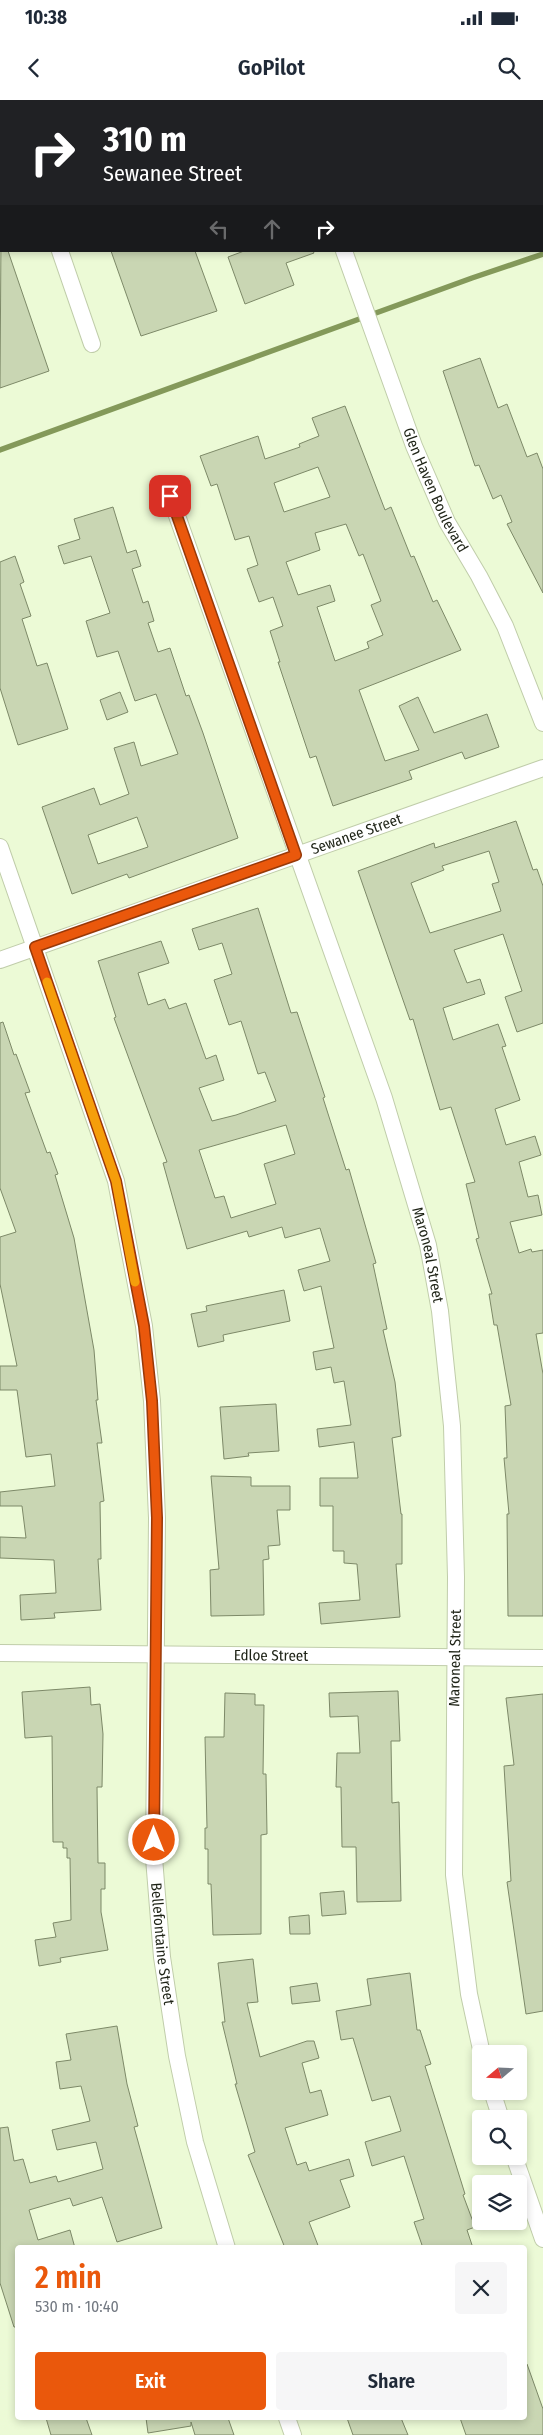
<!DOCTYPE html>
<meta charset="utf-8">
<style>
body{margin:0;font-family:"Fira Sans Condensed",sans-serif;background:#f6f6f7;color:#1f2937;height:100vh;display:flex;flex-direction:column;font-size:19px;white-space:nowrap}
*{box-sizing:border-box;margin:0}
p{font-size:16px;color:#747a83}
.icon{flex:none;width:28px;height:28px;fill:none;stroke:currentColor;stroke-width:2;stroke-linecap:round;stroke-linejoin:round}
.map{position:relative;flex:1;overflow:hidden}
.side{position:absolute;left:15px;top:2145px;width:512px;height:175px;display:flex;flex-direction:column;background:#fff;border-radius:5px;box-shadow:0 2px 8px #0003}
.side>*{flex:none}
.hud{position:absolute;left:0px;top:0px;width:544px;height:152px;box-shadow:0 2px 8px #0003;background:#202124;color:#fff;overflow:hidden}
.needle{width:32px;rotate:251deg}
.fabs{position:absolute;left:472px;top:1945px;display:grid;gap:10px}
.fabs a{display:grid;place-items:center;width:55px;height:55px;border-radius:5px;background:#fff;box-shadow:0 2px 8px #0003;font-size:25px}
.pin{position:absolute;display:grid;place-items:center;width:42px;height:42px;color:#fff;margin:-21px;border-radius:10px;box-shadow:0 2px 8px #0006}
.me{position:absolute;width:55px;margin:-28px;rotate:0deg;stroke-linejoin:round;filter:drop-shadow(0 0 4px #0008)}
.turn{display:flex;align-items:center;gap:18px;height:105px;padding:0 20px;font-size:22px}
.turn .icon{width:65px;height:65px;stroke-width:2.5}
.turn b{display:block;font-size:35px;line-height:42px}
.lanes{display:flex;align-items:center;height:48px;padding:0 20px;background:#0003;justify-content:center;gap:25px;direction:ltr}
.lanes .off{opacity:.35}
.round{display:grid;place-items:center;flex:none;width:52px;height:52px;border-radius:5px;background:#f6f6f7}
.overview{display:flex;align-items:center;justify-content:space-between;height:85px;padding:0 20px}
h1{font-size:30px;font-weight:600;line-height:38px;color:#ea580c}
.primary-button{display:flex;gap:10px;margin-top:auto;padding:10px 20px}
.primary-button a{flex:1;height:58px;border-radius:5px;background:#ea580c;color:#fff;font-size:20px;font-weight:600;line-height:58px;text-align:center}
.primary-button a+a{background:#f6f6f7;color:#1f2937}
.status{display:flex;justify-content:space-between;align-items:center;height:35px;padding:0 25px;background:#fff;direction:ltr}
.status svg{height:14px;fill:currentColor}
header{display:flex;justify-content:space-between;align-items:center;height:65px;padding:0 20px;background:#fff;font-size:22px;font-weight:600}
.map>svg:first-child{display:block}
</style>
<div class="status"><b>10:38</b><svg viewBox="0 0 49 12"><path d="M0 12V9h3v3zM5 12V6h3v6zM10 12V3h3v9zM15 12V0h3v12zM26 1h20v11H26zM47 4h2v5h-2z"/></svg></div>
<header><svg class="icon" aria-label="back" viewBox="0 0 24 24"><path d="M15 5l-7 7 7 7"/></svg>GoPilot<svg class="icon" aria-label="search" viewBox="0 0 24 24"><circle cx="10" cy="10" r="6"/><path d="M15 15l6 6"/></svg></header>
<div class="map">
<svg width="543" height="2335" viewBox="0 0 543 2335">
<rect width="100%" height="100%" fill="#ecfad6"/>
<g fill="none" stroke-linecap="round" stroke-linejoin="round">
<!-- stream -->
<path stroke="#84995a" stroke-width="5.5" d="M0 350 472 178 543 154"/>
</g>
<!-- building -->
<g fill="#c9d6b3" stroke="#7d8968" fill-rule="evenodd">
<path d="M1 134V151H8L49 271 0 288Z"/>
<path d="M111 151H195L217 211 141 236Z"/>
<path d="M244 151H313L314 153 286 163 294 185 245 204 228 157Z"/>
<path d="M480 258 498 308 507 304 527 357 537 353 543 369V493L507 424 512 422 501 395 493 399 479 365 475 366 443 271Z"/>
<path d="M345 306 385 410 391 407 411 457 414 456 433 502 437 500 461 550 359 590 385 661 419 650 399 606 418 597 434 633 487 614 499 647 465 659 462 652 409 671 412 679 333 706 316 656 310 658 278 562H280L270 531 283 526 273 497 259 502 247 469 258 465 249 436 235 440 217 384 211 386 200 356 258 336 265 359 300 347 299 344 319 336 312 318ZM318 367 330 397 284 412 274 383ZM346 424 359 456 363 454 381 501 371 505 383 535 367 542 369 548 335 561 317 507 335 501 330 485 298 495 286 462 320 450 315 433Z"/>
<path d="M113 407 127 453 136 450 141 466 132 469 143 503 148 501 154 521 148 523 158 552 170 548 186 596 189 595 203 633 238 738 129 778 127 774 72 794 42 707 94 688 100 705 129 694 114 648 134 642 141 666 178 654 156 594 135 601 118 551 97 557 86 521 110 513 91 456 64 464 58 446 80 439 74 419ZM137 717 148 747 98 764 88 735Z"/>
<path d="M15 456 24 482 20 484 31 516 22 519 37 566 47 563 68 629 18 645 0 588V462Z"/>
<path d="M120 592 128 612 107 620 100 600Z"/>
<path d="M516 721 533 770 537 769 543 786V923L517 932 505 897 522 891 503 834 454 850 467 883 480 879 485 894 443 908 453 940 498 924 506 946 502 947 520 1000 495 1009 506 1045 535 1036 541 1055 519 1062 528 1097 538 1095 542 1115 510 1122 519 1153 531 1149 532 1152 543 1150V1233L536 1234 543 1274V1516H508L507 1414H509L504 1358H507L505 1306 511 1305 497 1225H494L489 1194H492L476 1139 479 1138 466 1084 475 1082 451 1007 440 1010 413 919 410 920 358 771 434 743 435 748ZM489 751 499 782 492 784 501 811 430 833 411 783 444 770 442 766Z"/>
<path d="M258 808 291 913 297 912 325 997 323 998 346 1070 349 1069 376 1163 373 1164 387 1229 383 1230 395 1282 401 1336 392 1338 401 1414H402V1464H396L400 1517 321 1524 319 1503 360 1500 357 1464 344 1463V1451H333V1406H320V1378H358L354 1342 319 1347 317 1329 351 1325 344 1281 334 1283 331 1267 316 1270 313 1252 334 1248 321 1186 304 1191 298 1170 330 1161 320 1128 285 1138 282 1127 249 1137 247 1131 187 1149 163 1063 167 1062 114 918 116 917 98 861 161 841 169 863 138 873 148 905 165 899 169 909 186 903 206 959 216 955 224 980 199 988 212 1021 236 1015 276 1001 265 972 258 974 241 921 229 925 214 880 232 874 222 843 199 850 192 829ZM286 1025 295 1054 264 1064 276 1104 231 1118 224 1096 215 1098 199 1050Z"/>
<path d="M3 922 14 955 16 954 30 992 25 993 47 1053 50 1052 58 1074 55 1075 74 1138 94 1250 98 1300H96L102 1343H97L104 1401 100 1402 101 1459H98L101 1510 54 1513 55 1518 21 1520 20 1495 56 1493 54 1460 0 1458V1437L26 1438 22 1406H0V1392L55 1386 51 1354 26 1357 17 1290H0V1266H17L0 1184V1137L16 1132 0 1088V923Z"/>
<path d="M284 1190 290 1221 223 1235 224 1241 198 1247 191 1214 207 1211 206 1206Z"/>
<path d="M276 1304 279 1351 248 1353 249 1356 224 1359 220 1307Z"/>
<path d="M211 1376 251 1377V1386H290V1410H277L280 1445 268 1446 269 1459 263 1460 264 1515 211 1516 210 1470 219 1469Z"/>
<path d="M90 1587 91 1605 100 1604 103 1634 102 1687H97L98 1763H105V1789H101V1812L108 1850 60 1858 61 1862 39 1866 35 1840 56 1837 53 1823 71 1820 70 1758H67V1748H63V1742H53L52 1636 25 1638 22 1592Z"/>
<path d="M398 1591 400 1641H391L392 1703 399 1702 401 1801 357 1802 356 1747H342L341 1687H336L337 1653H360L358 1616 330 1617 329 1593Z"/>
<path d="M225 1593 255 1594V1605H264L263 1674H266L267 1734 261 1735V1834L213 1835 211 1784H208V1749H205V1728H207L205 1637H224Z"/>
<path d="M543 1594V1911L526 1914 507 1782 511 1781 504 1666 514 1665 506 1598Z"/>
<path d="M344 1791 346 1814 322 1816 320 1793Z"/>
<path d="M309 1815 310 1834H290L289 1817Z"/>
<path d="M253 1859 258 1902 247 1903 260 1957 307 1941H314L319 1958 302 1963 310 1993 321 1990 328 2015 285 2028 297 2065 306 2062 309 2071 349 2059 354 2076 340 2080 350 2107 309 2122 319 2148H285L248 2055 255 2052 235 1984H237L222 1922H225L218 1863Z"/>
<path d="M410 1873 417 1930H420L431 1964 425 1966 465 2094 463 2095 475 2127 467 2130 473 2148H423L414 2122 424 2119 404 2056 372 2066 365 2042 401 2031 390 1996 372 2001 353 1938 341 1940 336 1911 371 1905 367 1879Z"/>
<path d="M317 1883 320 1901 292 1904 290 1887Z"/>
<path d="M117 1926 127 1984 138 2026 134 2027 162 2128 117 2142 102 2097 73 2106 70 2098 29 2110 38 2140 70 2130 75 2148H18V2227H14L0 2183V2028L8 2027 14 2061 23 2059 30 2083 56 2076 58 2082 103 2069 96 2042 57 2050 52 2030 90 2021 81 1986 60 1989 56 1962 71 1960 66 1934Z"/>
<path d="M527 2264 543 2309V2335H466L460 2318H525V2265Z"/>
<path d="M46 2318H86L92 2335H51Z"/>
<path d="M146 2318H228L234 2335H195L191 2322V2326L148 2333Z"/>
<path d="M347 2318H401L408 2335H353Z"/>
</g>
<g fill="none" stroke-linecap="round" stroke-linejoin="round">
<!-- street casing -->
<g stroke="#c0cdaa" stroke-width="18">
<g id="street">
<path d="M6 0 7 1"/>
<path d="M292 0V1"/>
<path d="M60 151 92 244"/>
<path id="s1" d="M344 151 414 346 447 422 479 476 505 526 543 623"/>
<path id="s2" d="M170 396 384 998 428 1145 440 1211 452 1326 456 1477 454 1775 469 1894 482 1954"/>
<path id="s3" d="M0 747 116 1081 144 1226 152 1301 157 1418 154 1758 162 1857 177 1956 195 2042 227 2148"/>
<path id="s4" d="M0 860 543 668"/>
<path id="s5" d="M0 1553 543 1558"/>
<path d="M492 1991 501 2019"/>
<path d="M514 2056 543 2139"/>
<path d="M287 2318 293 2335"/>
</g>
</g>
<!-- street -->
<use href="#street" stroke="#fff" stroke-width="16"/>
</g>
<g fill="none" stroke-linecap="round" stroke-linejoin="round">
<!-- route casing -->
<g stroke="#983908" stroke-width="12">
<path id="route" d="M154 1740 157 1418 152 1301 144 1226 116 1081 35 847 296 755 170 396"/>
</g>
<!-- route -->
<use href="#route" stroke="#ea580c" stroke-width="9"/>
<!-- slow -->
<path stroke="#f59e0b" stroke-width="9" d="M47 882 116 1081 135 1182"/>
</g>
<g text-anchor="middle" dominant-baseline="central" stroke-width="4" stroke-linejoin="round" paint-order="stroke">
<!-- street labels -->
<g font-size="15" fill="#1e2316" stroke="#fff">
<text stroke="none"><textPath href="#s1" startOffset="256">Glen Haven Boulevard</textPath></text>
<text stroke="none"><textPath href="#s4" startOffset="378">Sewanee Street</textPath></text>
<text stroke="none"><textPath href="#s2" startOffset="802">Maroneal Street</textPath></text>
<text stroke="none"><textPath href="#s5" startOffset="271">Edloe Street</textPath></text>
<text transform="translate(455 1558) rotate(-89)">Maroneal Street</text>
<text stroke="none"><textPath href="#s3" startOffset="1120">Bellefontaine Street</textPath></text>
</g>
</g>
</svg>
<div class="fabs">
<a><svg class="needle" viewBox="-14 -14 28 28"><path d="M0-13l5 13h-10z" fill="#e53935"/><path d="M0 13l5-13h-10z" fill="#747a83"/></svg></a>
<a><svg class="icon" aria-label="search" viewBox="0 0 24 24"><circle cx="10" cy="10" r="6"/><path d="M15 15l6 6"/></svg></a>
<a><svg class="icon" aria-label="layers" viewBox="0 0 24 24"><path d="M12 4l9 5-9 5-9-5zM3 14l9 5 9-5"/></svg></a>
</div>
<div class="pin" style="left:170px;top:396px;background:#d93025"><svg class="icon" aria-label="arrive" viewBox="0 0 24 24"><path d="M6 21V4h12l-3 4 3 4H6"/></svg></div>
<svg class="me" style="left:154px;top:1740px" viewBox="-20 -20 40 40"><circle r="17" fill="#ea580c" stroke="#fff" stroke-width="3"/><path d="M0-11L8 9 0 5-8 9z" fill="#fff"/></svg>
<div class="hud">
<div class="turn"><svg class="icon" aria-label="right" viewBox="0 0 24 24"><path d="M7 20v-9h11M14 6l5 5-5 5"/></svg><div><b>310 m</b>Sewanee Street</div></div>
<div class="lanes"><svg class="icon off" aria-label="left" viewBox="0 0 24 24"><path d="M17 20v-9H6M10 6l-5 5 5 5"/></svg><svg class="icon off" aria-label="ahead" viewBox="0 0 24 24"><path d="M12 20V5M6 11l6-6 6 6"/></svg><svg class="icon" aria-label="right" viewBox="0 0 24 24"><path d="M7 20v-9h11M14 6l5 5-5 5"/></svg></div>
</div>
<section class="side">
<div class="overview"><div><h1>2 min</h1><p>530 m · 10:40</p></div><a class="round"><svg class="icon" aria-label="close" viewBox="0 0 24 24"><path d="M6 6l12 12M18 6L6 18"/></svg></a></div>
<div class="primary-button"><a>Exit</a><a>Share</a></div>
</section>
</div>
